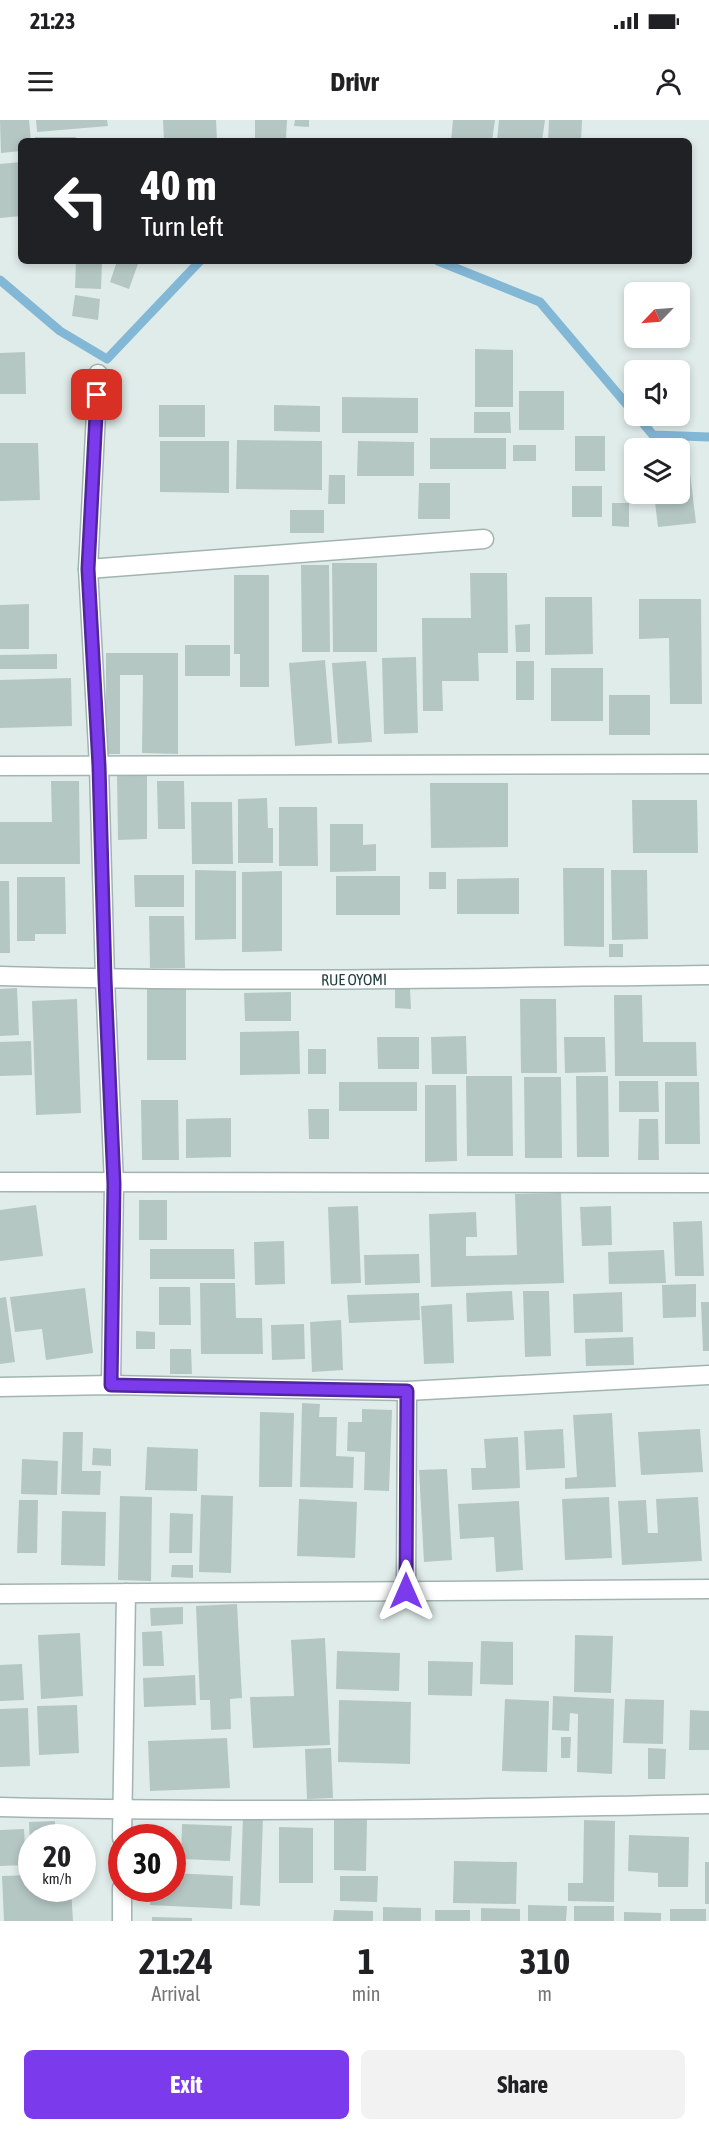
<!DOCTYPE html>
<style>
body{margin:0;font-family:"Asap Condensed",sans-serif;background:#f2f2f2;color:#202124;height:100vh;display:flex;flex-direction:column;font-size:22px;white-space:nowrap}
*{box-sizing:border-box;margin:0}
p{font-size:20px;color:#757577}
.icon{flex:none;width:33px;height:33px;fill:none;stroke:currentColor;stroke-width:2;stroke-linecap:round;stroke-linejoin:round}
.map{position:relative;height:1801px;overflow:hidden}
.drawer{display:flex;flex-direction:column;background:#fff;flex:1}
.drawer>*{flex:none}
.guide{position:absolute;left:18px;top:18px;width:674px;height:126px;border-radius:9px;box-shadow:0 3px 9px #0003;background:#202124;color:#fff;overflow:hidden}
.needle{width:39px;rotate:245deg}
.fabs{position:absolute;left:624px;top:162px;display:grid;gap:12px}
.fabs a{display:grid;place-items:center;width:66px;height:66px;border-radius:9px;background:#fff;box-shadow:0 3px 9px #0003;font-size:30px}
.speed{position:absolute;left:18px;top:1704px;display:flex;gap:12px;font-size:30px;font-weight:700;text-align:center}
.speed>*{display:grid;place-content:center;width:78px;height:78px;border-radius:50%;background:#fff;box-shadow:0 3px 9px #0003;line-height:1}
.speed small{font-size:15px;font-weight:400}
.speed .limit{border:9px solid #d22;background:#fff;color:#111}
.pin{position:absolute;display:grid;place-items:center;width:51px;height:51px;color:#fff;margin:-26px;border-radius:12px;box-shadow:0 3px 9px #0006}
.me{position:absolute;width:66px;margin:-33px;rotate:0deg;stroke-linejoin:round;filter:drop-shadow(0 0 4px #0008)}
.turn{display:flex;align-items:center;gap:21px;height:126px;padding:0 24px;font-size:27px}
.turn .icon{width:78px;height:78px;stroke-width:2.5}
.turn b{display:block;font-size:42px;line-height:51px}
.eta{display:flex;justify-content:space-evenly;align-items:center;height:102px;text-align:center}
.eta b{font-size:36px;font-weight:700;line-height:42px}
.button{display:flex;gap:12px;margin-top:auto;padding:12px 24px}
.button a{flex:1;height:69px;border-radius:9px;background:#7c3aed;color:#fff;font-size:24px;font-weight:700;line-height:69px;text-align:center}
.button a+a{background:#f2f2f2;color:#202124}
.status{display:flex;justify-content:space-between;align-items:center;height:42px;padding:0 30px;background:#fff;direction:ltr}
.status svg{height:16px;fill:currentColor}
header{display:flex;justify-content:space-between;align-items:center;height:78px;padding:0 24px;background:#fff;font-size:27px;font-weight:700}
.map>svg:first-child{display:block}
</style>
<div class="status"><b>21:23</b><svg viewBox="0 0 49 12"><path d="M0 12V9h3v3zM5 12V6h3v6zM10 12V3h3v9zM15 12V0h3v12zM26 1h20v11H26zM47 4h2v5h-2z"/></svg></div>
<header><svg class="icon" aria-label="menu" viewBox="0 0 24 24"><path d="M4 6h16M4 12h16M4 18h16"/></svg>Drivr<svg class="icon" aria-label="person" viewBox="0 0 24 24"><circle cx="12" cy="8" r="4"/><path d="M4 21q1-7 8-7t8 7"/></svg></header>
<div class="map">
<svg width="709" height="1801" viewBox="0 0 709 1801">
<rect width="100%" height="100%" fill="#e0ece9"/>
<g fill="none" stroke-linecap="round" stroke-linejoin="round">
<!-- stream -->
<g stroke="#83b7d6" stroke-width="9">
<path d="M438 141 540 182 634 293"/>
<path d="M0 160 60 211 107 239 200 141"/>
<path d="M637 296 653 315 709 317"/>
</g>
</g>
<!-- building -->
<g fill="#b5c7c3">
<path d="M0 0H29L31 21H21V31L1 33Z"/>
<path d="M36 0H107L108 6 37 12Z"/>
<path d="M163 0H216L217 21H164Z"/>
<path d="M255 0H287L286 19 255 18Z"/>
<path d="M295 0H309V7L294 6Z"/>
<path d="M453 0H495L492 21H451Z"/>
<path d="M499 0H545L542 21H497Z"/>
<path d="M549 0H582L581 21H548Z"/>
<rect x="35" y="17" width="41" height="4"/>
<path d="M21 42V96L0 98V44Z"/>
<path d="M76 141H102L101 169 75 168Z"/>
<path d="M117 141H139L129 169 110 162Z"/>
<path d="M75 175 100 179 98 200 72 196Z"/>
<path d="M475 229 513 230V287H475Z"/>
<path d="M25 232 26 274H0V233Z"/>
<rect x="519" y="271" width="45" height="39"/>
<path d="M342 277 418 278V313H342Z"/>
<rect x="159" y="285" width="46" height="32"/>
<path d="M274 285 320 286V312L274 311Z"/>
<path d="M474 292H510L511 313H474Z"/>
<rect x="575" y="316" width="30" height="35"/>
<rect x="430" y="318" width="76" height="31"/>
<path d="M237 320 322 321V370L236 369Z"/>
<path d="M160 321H229V373L160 372Z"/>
<path d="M358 321 414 322V356H357Z"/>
<path d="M0 323H38L40 380 0 381Z"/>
<rect x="513" y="325" width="23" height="16"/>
<path d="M687 328 696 403 658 407 654 374H680V329Z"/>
<path d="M329 355H345V384H328Z"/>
<path d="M419 363H450V399H418Z"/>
<rect x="572" y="366" width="30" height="31"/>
<path d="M612 383H629V407L612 406Z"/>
<rect x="290" y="390" width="34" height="23"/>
<path d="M332 443H377V532H333Z"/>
<path d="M301 445H329L330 532H302Z"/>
<path d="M470 453H507L508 533H478L479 561H442L443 591H423L422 498H471Z"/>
<path d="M234 455H269V567H240V534H234Z"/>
<path d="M545 477H592L593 534 545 535Z"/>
<path d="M639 479H701L702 584H670L669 518 639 519Z"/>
<path d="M29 484V529H0V485Z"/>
<path d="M530 504V532H516L515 505Z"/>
<rect x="185" y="525" width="45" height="31"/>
<path d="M106 533H178V634L142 633 143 555H120V634H106Z"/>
<path d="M57 534V549H0V535Z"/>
<path d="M416 537 418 613 384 614 382 538Z"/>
<path d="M325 540 332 623 295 626 289 543Z"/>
<path d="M366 541 372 622 338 624 332 543Z"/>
<rect x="516" y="541" width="18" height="39"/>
<rect x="551" y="548" width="52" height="53"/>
<path d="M71 558 72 606 0 608V560Z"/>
<rect x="609" y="575" width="41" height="40"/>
<path d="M117 655H147V719L118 720Z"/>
<path d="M51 661H79L80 744H0V702H52Z"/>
<path d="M157 661H184L185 709H158Z"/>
<path d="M430 663H508V727L431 728Z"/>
<path d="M267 678 268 708H273V743H238V679Z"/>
<path d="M632 680H697L698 733H633Z"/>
<path d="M191 682H232L233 744H192Z"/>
<path d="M279 687H317L318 746H279Z"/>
<path d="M330 704H363V725L376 724V751L330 752Z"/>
<path d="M563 748H604V827L564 826Z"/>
<path d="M195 750 236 751V819L195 820Z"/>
<path d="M611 750H647L648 819 612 820Z"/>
<path d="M282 751V831L242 832V752Z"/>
<rect x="429" y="752" width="17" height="17"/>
<path d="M134 755H184V787H135Z"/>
<rect x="336" y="756" width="64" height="39"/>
<path d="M17 757H65L66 814H35V821H17Z"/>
<path d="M519 758V794H457V759Z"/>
<path d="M0 761H9L10 833H0Z"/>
<path d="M149 796H184L185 848H150Z"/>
<rect x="609" y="824" width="14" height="13"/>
<rect x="147" y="867" width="39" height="73"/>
<path d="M17 868 19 915 0 916V869Z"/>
<path d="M395 868H410L411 889 395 888Z"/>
<path d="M291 872V901H245L244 873Z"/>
<path d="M614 875H642L643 922H696L697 956H615Z"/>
<path d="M77 879 81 993 36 995 32 881Z"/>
<path d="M520 879H556L557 953H521Z"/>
<path d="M299 911 300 954 240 955V912Z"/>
<path d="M466 916 467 954H432L431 917Z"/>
<path d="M377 917H419V949H378Z"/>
<path d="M564 917H605L606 952 565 953Z"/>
<path d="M31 921 32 955 0 956V922Z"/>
<rect x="308" y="929" width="18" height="25"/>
<path d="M466 956H512L513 1036H467Z"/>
<path d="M576 956H608L609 1037H577Z"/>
<path d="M524 957H561L562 1038H525Z"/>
<path d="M619 961H658L659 992H619Z"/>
<rect x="339" y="962" width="78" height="29"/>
<path d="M665 962H699L700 1024H665Z"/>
<path d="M425 965H456L457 1041 425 1042Z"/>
<path d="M141 980H178L179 1040H142Z"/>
<path d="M308 989H329V1019H309Z"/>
<path d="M231 998V1037L186 1038V999Z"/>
<path d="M639 999H658L659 1040H638Z"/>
<path d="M561 1073 564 1163 431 1167 429 1094 476 1092 477 1117H466V1136L517 1135 515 1074Z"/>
<rect x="139" y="1080" width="28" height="40"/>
<path d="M36 1085 43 1136 0 1141V1090Z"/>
<path d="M358 1086 361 1163 331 1164 328 1087Z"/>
<path d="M611 1086 612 1125 582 1126 580 1087Z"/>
<path d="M702 1101 704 1156H675L673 1102Z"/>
<path d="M284 1121 285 1164 255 1165 254 1122Z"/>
<path d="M150 1129H234L235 1159H150Z"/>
<path d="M664 1130 666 1163 609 1164 608 1132Z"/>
<path d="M419 1134 420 1163 365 1165 364 1135Z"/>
<path d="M200 1163H235L236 1198H262L263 1234H201Z"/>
<path d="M696 1164V1197L663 1198 662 1165Z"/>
<path d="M159 1167H190L191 1205H159Z"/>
<path d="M85 1168 93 1233 46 1240 42 1209 15 1212 10 1177Z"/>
<path d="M512 1171 514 1200 467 1202 466 1173Z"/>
<path d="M523 1171H549L551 1236 525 1237Z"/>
<path d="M622 1172 623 1212 574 1213 573 1174Z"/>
<path d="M419 1173 420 1200 349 1203 347 1175Z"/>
<path d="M6 1177 15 1242 0 1244V1178Z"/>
<path d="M701 1182H709V1231H703Z"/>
<path d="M452 1184 454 1243 424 1244 421 1186Z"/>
<path d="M341 1200 343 1250 312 1252 310 1202Z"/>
<path d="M304 1204 305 1239 272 1240 271 1205Z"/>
<path d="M136 1211 155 1212V1229H136Z"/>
<path d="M633 1217 634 1245 586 1246 585 1219Z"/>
<path d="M170 1229H191L192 1254H170Z"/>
<path d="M302 1283 320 1284 319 1297H337L336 1336 354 1337 353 1368 300 1367Z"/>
<path d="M362 1289 392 1290 389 1371 364 1370 365 1332 347 1331 348 1302H362Z"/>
<path d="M260 1292 294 1293 292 1367H259Z"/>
<path d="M612 1293 616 1367 565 1369V1358L577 1357 573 1295Z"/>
<path d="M563 1309 565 1348 526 1350 524 1311Z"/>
<path d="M700 1309 703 1352 641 1355 638 1312Z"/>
<path d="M63 1312H83L82 1351H101L100 1375 61 1374Z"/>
<path d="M518 1317 520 1368 472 1370 471 1348H486L484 1319Z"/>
<path d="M147 1327 198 1329 197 1371 145 1370Z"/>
<path d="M93 1328 111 1329V1346L92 1345Z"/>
<path d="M22 1339 58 1341 57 1375 21 1374Z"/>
<path d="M447 1349 452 1440 424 1442 419 1350Z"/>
<path d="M201 1375 233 1376 231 1453 199 1452Z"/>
<path d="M120 1376 152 1377 151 1461 118 1460Z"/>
<path d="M609 1377 612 1438 565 1440 562 1379Z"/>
<path d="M698 1377 702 1441 622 1445 618 1381 646 1380 648 1413H658L656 1379Z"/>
<path d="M299 1379 357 1382 355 1438 297 1436Z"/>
<path d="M19 1380H38L37 1433H17Z"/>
<path d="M519 1381 523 1450 496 1452 494 1417 460 1419 458 1384Z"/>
<path d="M62 1391 106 1392 105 1446 61 1445Z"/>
<path d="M170 1393 193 1394 192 1433H169Z"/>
<path d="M172 1445H193V1458L171 1457Z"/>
<path d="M237 1484 242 1578 230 1579 231 1609 211 1610 210 1580H200L196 1486Z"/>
<path d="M183 1487V1504L151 1506 150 1488Z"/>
<path d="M162 1511 164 1546H143L142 1512Z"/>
<path d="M80 1513 83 1576 41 1579 38 1515Z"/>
<path d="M575 1515 613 1516 611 1573 574 1572Z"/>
<path d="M325 1518 330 1625 253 1628 250 1577 294 1576 291 1520Z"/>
<path d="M481 1521 513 1522V1565L480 1564Z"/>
<path d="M337 1531 400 1533 399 1571 336 1569Z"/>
<path d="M428 1541 473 1542 472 1576 428 1575Z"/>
<path d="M22 1544 24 1580 0 1581V1545Z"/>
<path d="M195 1555 196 1585 144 1587 143 1558Z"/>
<path d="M553 1576 614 1579 612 1654 577 1652 578 1594 570 1593 569 1611 552 1610Z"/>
<path d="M505 1579 549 1581 547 1652 502 1651Z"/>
<path d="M625 1579 664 1580 663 1624 623 1623Z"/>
<path d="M339 1580 411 1582 410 1644 338 1642Z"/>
<path d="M77 1585 79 1633 39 1635 37 1586Z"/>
<path d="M28 1588 30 1646 0 1647V1589Z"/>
<path d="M690 1590 709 1591V1630H689Z"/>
<path d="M561 1617H571L570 1638H561Z"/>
<path d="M227 1618 230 1668 150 1671 148 1621Z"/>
<path d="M331 1628 333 1678 307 1679 305 1629Z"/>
<path d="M648 1628 666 1629 665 1659H648Z"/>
<path d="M243 1696 263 1697 260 1786 240 1785Z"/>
<path d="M334 1699H367L366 1751 334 1750Z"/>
<path d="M584 1700 615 1701 614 1782 568 1781V1763H583Z"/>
<path d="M55 1701 56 1718H32V1726H30L29 1702Z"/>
<path d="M182 1704 232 1706 230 1741 181 1739Z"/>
<path d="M279 1707 313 1708V1763H279Z"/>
<path d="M24 1709 26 1745 0 1746V1710Z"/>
<path d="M629 1715 689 1717 688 1767H658V1753L628 1751Z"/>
<path d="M454 1741 517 1742 516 1784 453 1783Z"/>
<rect x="705" y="1742" width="4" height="42"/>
<path d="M172 1753 233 1756 232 1789 150 1785 151 1768H172Z"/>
<path d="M32 1755V1768H71L73 1801H4L2 1756Z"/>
<path d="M340 1756H378L377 1782 340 1781Z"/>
<path d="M528 1785 567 1786 566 1801H528Z"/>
<rect x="574" y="1786" width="40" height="15"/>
<path d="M383 1787 421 1788V1801H383Z"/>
<path d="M481 1788 520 1789V1801H481Z"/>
<rect x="670" y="1789" width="36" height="12"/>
<path d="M334 1790 373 1791V1801H333Z"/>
<rect x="435" y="1790" width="35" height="11"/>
<path d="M624 1792 661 1793V1801H624Z"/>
<path d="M152 1797 192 1798V1801H152Z"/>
</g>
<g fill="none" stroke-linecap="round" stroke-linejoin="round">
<!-- minor casing -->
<g stroke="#a2b4b2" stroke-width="21">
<g id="minor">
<path d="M98 254 88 449 99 646 105 859 114 1064 111 1265"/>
<path d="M88 449 484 419"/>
<path d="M0 646 709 644"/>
<path id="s1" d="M0 856C236 863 473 858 709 855"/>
<path d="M0 1062 709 1063"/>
<path d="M0 1267 111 1265 407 1271 709 1255"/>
<path d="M406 1471 407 1271"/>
<path d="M0 1474 709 1469"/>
<path d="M0 1687C236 1693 473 1689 709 1684"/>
<path d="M122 1718 126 1473"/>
<path d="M122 1801V1768"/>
</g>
</g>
<!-- minor -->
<use href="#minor" stroke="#fff" stroke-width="18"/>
</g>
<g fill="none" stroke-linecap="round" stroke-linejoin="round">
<!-- route casing -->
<g stroke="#51269a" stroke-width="15">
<path id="route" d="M97 275 88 449 99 646 105 859 114 1064 111 1265 407 1271 406 1471"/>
</g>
<!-- route -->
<use href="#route" stroke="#7c3aed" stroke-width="10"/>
</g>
<g text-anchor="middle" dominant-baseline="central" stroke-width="6" stroke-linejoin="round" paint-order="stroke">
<!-- street labels -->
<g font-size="16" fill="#1f3e3c" stroke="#f1f8f6">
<text stroke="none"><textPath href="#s1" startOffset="354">RUE OYOMI</textPath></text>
</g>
</g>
</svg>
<div class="fabs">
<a><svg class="needle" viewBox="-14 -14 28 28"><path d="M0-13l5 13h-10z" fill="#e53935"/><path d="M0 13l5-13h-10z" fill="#757577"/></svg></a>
<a><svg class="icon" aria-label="sound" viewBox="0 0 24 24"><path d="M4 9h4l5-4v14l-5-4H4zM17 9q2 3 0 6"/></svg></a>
<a><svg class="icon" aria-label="layers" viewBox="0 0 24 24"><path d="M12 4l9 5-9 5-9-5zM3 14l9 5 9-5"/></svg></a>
</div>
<div class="speed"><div>20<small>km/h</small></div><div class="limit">30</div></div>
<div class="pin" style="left:97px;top:275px;background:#d93025"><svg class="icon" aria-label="arrive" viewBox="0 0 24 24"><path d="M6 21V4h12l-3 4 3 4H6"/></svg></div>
<svg class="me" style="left:406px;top:1471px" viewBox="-20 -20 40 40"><path d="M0-17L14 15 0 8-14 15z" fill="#7c3aed" stroke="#fff" stroke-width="4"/></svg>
<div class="guide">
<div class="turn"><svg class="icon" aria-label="left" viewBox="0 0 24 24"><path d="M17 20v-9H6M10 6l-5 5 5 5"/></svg><div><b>40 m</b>Turn left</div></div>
</div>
</div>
<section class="drawer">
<div class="eta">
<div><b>21:24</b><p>Arrival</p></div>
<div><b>1</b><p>min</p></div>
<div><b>310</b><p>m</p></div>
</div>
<div class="button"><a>Exit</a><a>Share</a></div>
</section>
